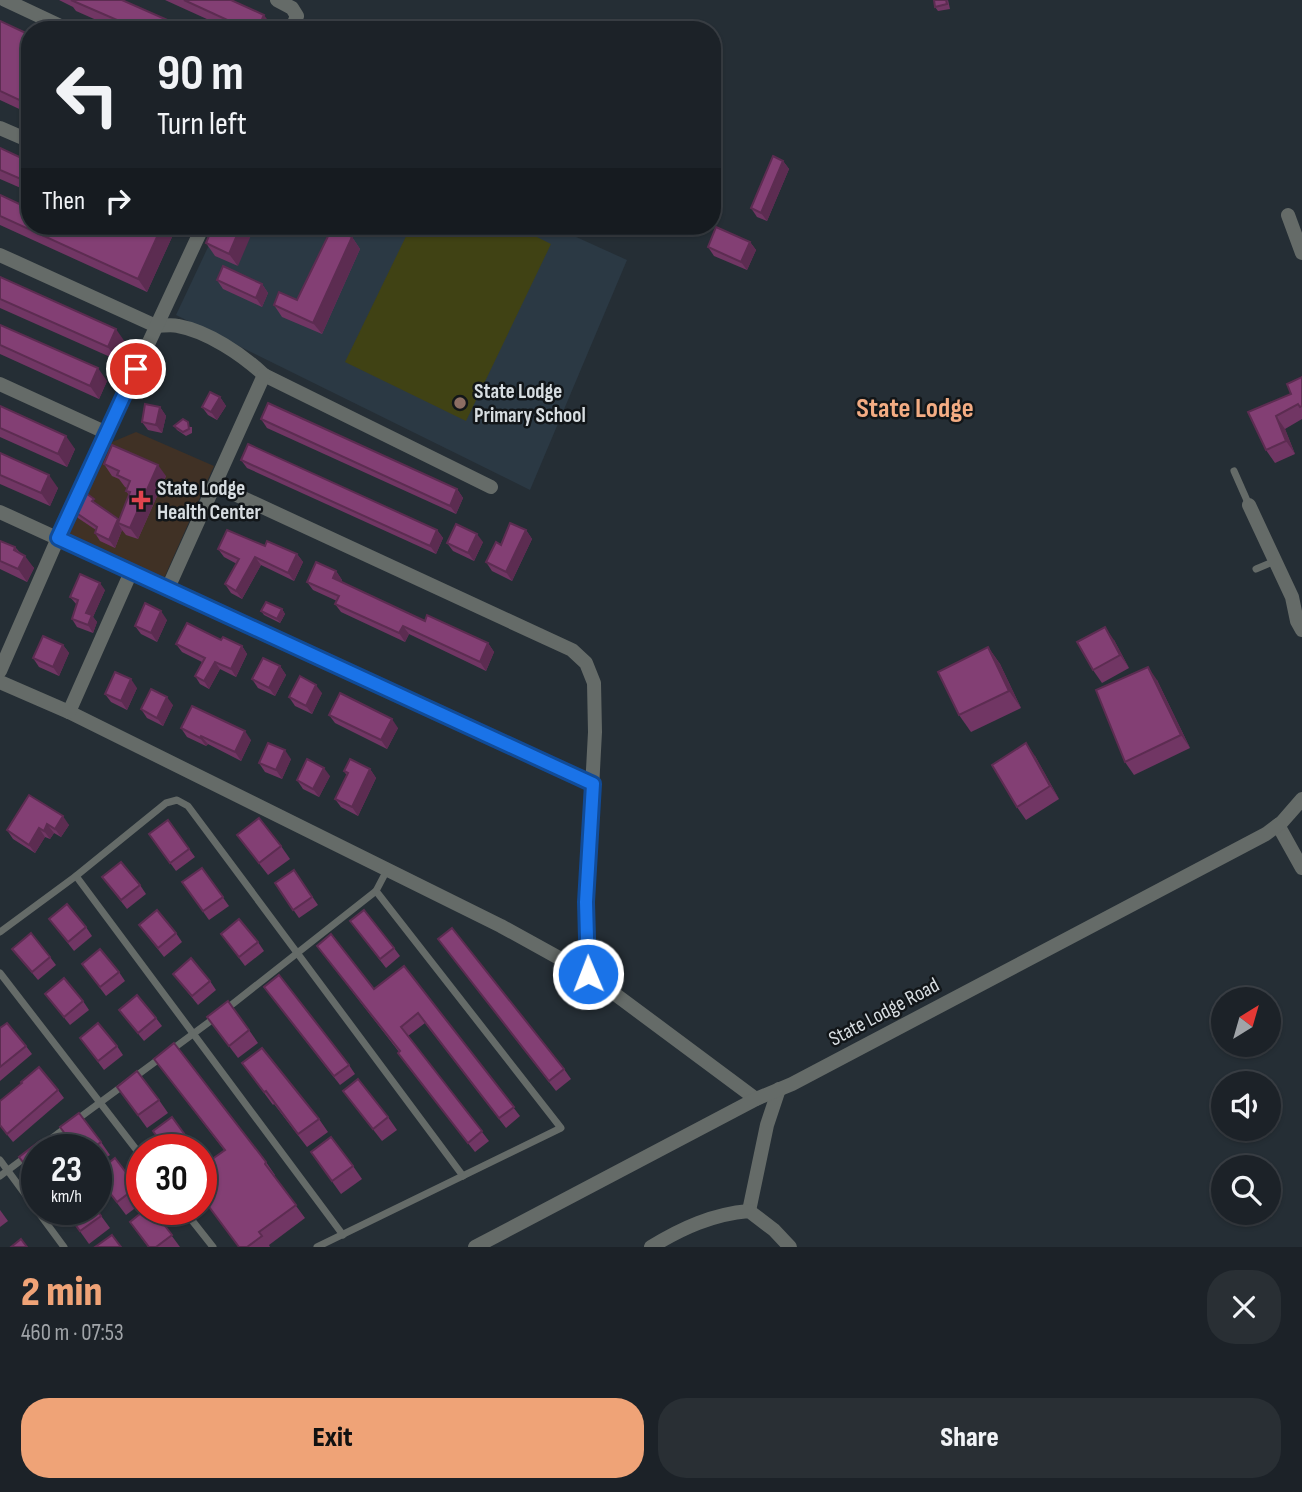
<!DOCTYPE html>
<meta charset="utf-8">
<style>
body{margin:0;font-family:"Sofia Sans Condensed",sans-serif;background:#292f34;color:#f1f3f6;height:100vh;display:flex;flex-direction:column;font-size:26px;white-space:nowrap}
*{box-sizing:border-box;margin:0}
p{font-size:23px;color:#a0a4a8}
.icon{flex:none;width:38px;height:38px;fill:none;stroke:currentColor;stroke-width:2;stroke-linecap:round;stroke-linejoin:round}
.map{position:relative;height:1247px;overflow:hidden}
.details{display:flex;flex-direction:column;background:#1c2228;flex:1}
.details>*{flex:none}
.guide{position:absolute;left:21px;top:21px;width:700px;height:214px;border-radius:28px;box-shadow:0 2px 5px #0004,0 0 0 2px #3a3f45;background:#1c2228;color:#f1f3f6;overflow:hidden}
.needle{width:46px;rotate:37deg}
.buttons{position:absolute;left:1211px;top:987px;display:grid;gap:14px}
.buttons a{display:grid;place-items:center;width:70px;height:70px;border-radius:50%;background:#1c2228;box-shadow:0 2px 5px #0004,0 0 0 2px #3a3f45;font-size:35px}
.speed{position:absolute;left:21px;top:1134px;display:flex;gap:14px;font-size:35px;font-weight:700;text-align:center}
.speed>*{display:grid;place-content:center;width:91px;height:91px;border-radius:50%;background:#1c2228;box-shadow:0 2px 5px #0004,0 0 0 2px #3a3f45;line-height:1}
.speed small{font-size:18px;font-weight:400}
.speed .limit{border:10px solid #d22;background:#fff;color:#111}
.pin{position:absolute;display:grid;place-items:center;width:60px;height:60px;color:#fff;margin:-30px;border:4px solid #fff;border-radius:50%;box-shadow:0 2px 7px #0007}
.me{position:absolute;width:77px;margin:-38px;rotate:359deg;stroke-linejoin:round;filter:drop-shadow(0 0 5px #0008)}
.turn{display:flex;align-items:center;gap:24px;height:147px;padding:0 21px;font-size:32px}
.turn .icon{width:91px;height:91px;stroke-width:2.5}
.turn b{display:block;font-size:49px;line-height:60px}
.then{display:flex;align-items:center;height:66px;padding:0 21px;background:#0003;gap:14px;font-size:26px}
.round{display:grid;place-items:center;flex:none;width:74px;height:74px;border-radius:28px;background:#292f34}
.head{display:flex;align-items:center;justify-content:space-between;height:119px;padding:0 21px}
h1{font-size:42px;font-weight:800;line-height:52px;color:#efa377}
.primary-button{display:flex;gap:14px;margin-top:auto;padding:14px 21px}
.primary-button a{flex:1;height:80px;border-radius:28px;background:#efa377;color:#111;font-size:28px;font-weight:800;line-height:80px;text-align:center}
.primary-button a+a{background:#292f34;color:#f1f3f6}
.map>svg:first-child{display:block}
</style>
<div class="map">
<svg width="1302" height="1247" viewBox="0 0 1302 1247">
<rect width="100%" height="100%" fill="#252e35"/>
<!-- built -->
<path fill="#2b3944" d="M218 226H552L627 260 530 490 176 315Z"/>
<!-- medical -->
<path fill="#403125" d="M136 432 214 466 164 578 67 534 110 443Z"/>
<!-- green -->
<path fill="#404214" d="M411 226H515L551 244 466 421 345 362Z"/>
<g fill="none" stroke-linecap="round" stroke-linejoin="round">
<!-- service -->
<g stroke="#656b68" stroke-width="7">
<path d="M1234 471 1249 505"/>
<path d="M1256 569 1275 561"/>
<path d="M76 876 343 1235"/>
<path d="M0 932 76 876 166 803 177 800 188 806 463 1176"/>
<path d="M0 973 142 1157"/>
<path d="M225 1010 376 891 387 870"/>
<path d="M37 1149 216 1017"/>
<path d="M0 1160 64 1247"/>
<path d="M0 1176 27 1156"/>
<path d="M183 1209 213 1247"/>
<path d="M317 1247 561 1128 376 891"/>
</g>
<!-- minor -->
<g stroke="#656b68" stroke-width="14">
<path d="M5 0 69 30"/>
<path d="M277 0 292 8 297 16 291 30"/>
<path d="M0 128 30 141"/>
<path d="M1288 215 1302 253"/>
<path d="M0 255 156 326C163 326 171 324 178 326 207 331 243 355 264 375L491 487"/>
<path d="M0 384 107 433"/>
<path d="M215 485 572 650 586 663 594 683 595 732 586 902 588 974"/>
<path d="M1249 505 1292 597 1297 621 1302 630"/>
<path d="M0 512 593 784"/>
<path d="M168 588 264 375"/>
<path d="M0 671 58 538 203 226"/>
<path d="M0 682 69 712 501 926 588 974 756 1099"/>
<path d="M69 712 131 572"/>
<path d="M1278 825 1302 868"/>
<path d="M749 1211 767 1125 779 1089"/>
<path d="M651 1247C682 1228 713 1214 749 1211L774 1230 790 1247"/>
</g>
<!-- tertiary -->
<path stroke="#656b68" stroke-width="14" d="M475 1247 756 1099 792 1084 1266 834 1282 822 1302 799"/>
</g>
<!-- wall -->
<g fill="#713664">
<path d="M59 0H122L190 30H119L76 11 73 7Z"/>
<path d="M165 0H231L273 27 271 30H231Z"/>
<path d="M948 0 950 9 938 11 935 7Z"/>
<path d="M0 21 30 35V114L0 100Z"/>
<path d="M0 148 30 162V192L0 179Z"/>
<path d="M783 161 789 169 767 221 757 217 751 208Z"/>
<path d="M0 195 30 226H164L172 237 147 292 0 225Z"/>
<path d="M213 226 238 266 215 256 206 243Z"/>
<path d="M629 226H651L648 233Z"/>
<path d="M352 237 360 249 322 334 282 317 274 305 297 300Z"/>
<path d="M750 242 756 250 747 270 714 256 708 247Z"/>
<path d="M0 277 125 342 117 360 0 308Z"/>
<path d="M217 280 262 284 268 293 262 307 223 289Z"/>
<path d="M0 325 107 381 99 399 0 354Z"/>
<path d="M1302 377V419L1285 429 1295 454 1275 463 1266 450 1248 412 1291 394Z"/>
<path d="M220 397 226 406 217 420 208 415 202 407Z"/>
<path d="M0 406 75 449 67 467 0 437Z"/>
<path d="M160 407 166 416 162 433 148 430 142 422Z"/>
<path d="M261 419 457 489 463 498 456 514 267 428Z"/>
<path d="M174 426 192 427V433L186 436 177 430Z"/>
<path d="M0 453 58 488 50 506 0 484Z"/>
<path d="M241 460 437 530 443 538 436 554 247 468Z"/>
<path d="M104 464 166 476 138 539 126 535 122 530 115 548 100 541 95 533 96 530 78 518 72 510 99 506 119 520 129 495 126 491 127 488 125 487 119 479 112 476Z"/>
<path d="M526 530 532 539 512 581 492 571 486 562 501 545Z"/>
<path d="M0 541 15 547 34 568 27 582 0 569Z"/>
<path d="M483 542 474 561 453 551 447 543Z"/>
<path d="M265 546 297 554 303 562 294 581 261 565 242 599 231 593 225 584 237 564 224 557 218 549Z"/>
<path d="M336 571 342 580 341 582 425 621 488 643 494 652 486 671 409 634 405 642 341 612 335 604 337 601 313 590 307 582Z"/>
<path d="M105 590 93 617 97 622 93 633 77 627 72 619 77 605 70 597Z"/>
<path d="M282 609 285 614 280 623 264 615 261 611Z"/>
<path d="M167 620 157 642 141 634 135 626Z"/>
<path d="M221 640 242 646 247 654 236 677 220 669 209 689 200 684 195 676 202 662 182 652 176 644Z"/>
<path d="M1114 640 1129 668 1102 683 1093 670Z"/>
<path d="M63 645 69 653 59 676 39 667 33 658Z"/>
<path d="M988 647 1000 664 1021 708 971 732 959 715Z"/>
<path d="M280 666 286 675 275 696 258 688 252 679Z"/>
<path d="M1157 680 1190 748 1134 775 1125 762Z"/>
<path d="M137 688 127 710 111 702 105 694Z"/>
<path d="M322 693 312 714 295 706 289 697Z"/>
<path d="M173 705 163 726 147 718 141 709Z"/>
<path d="M329 715 398 728 387 749 335 723Z"/>
<path d="M181 728 251 740 241 761 208 744 206 746 187 737Z"/>
<path d="M1035 756 1059 799 1026 820 1017 807Z"/>
<path d="M291 759 282 779 265 772 259 763Z"/>
<path d="M370 769 376 778 358 816 341 807 335 799 347 776 344 771Z"/>
<path d="M330 776 319 797 303 789 297 780Z"/>
<path d="M29 795 69 825 61 837 54 833 50 839 45 837 35 853 13 839 7 830Z"/>
<path d="M168 820 195 857 176 871 149 834Z"/>
<path d="M237 835 281 846 290 859 268 875Z"/>
<path d="M202 868 229 906 209 920 182 882Z"/>
<path d="M294 870 318 905 299 918 275 883Z"/>
<path d="M102 877 140 885 146 894 127 909Z"/>
<path d="M49 919 86 927 92 936 74 951Z"/>
<path d="M350 921 394 948 400 956 386 968Z"/>
<path d="M139 925 176 933 182 942 164 957Z"/>
<path d="M221 934 258 942 264 951 245 966Z"/>
<path d="M438 939 564 1069 571 1079 556 1091Z"/>
<path d="M317 946 374 989 404 966 520 1116 506 1128 425 1023 408 1036 489 1141 475 1152 405 1063 398 1053 399 1052Z"/>
<path d="M12 949 50 957 56 965 38 980Z"/>
<path d="M82 964 119 972 125 981 106 996Z"/>
<path d="M173 974 210 981 216 990 198 1005Z"/>
<path d="M264 987 349 1065 355 1074 340 1085Z"/>
<path d="M45 994 83 1001 89 1010 70 1025Z"/>
<path d="M119 1010 156 1018 162 1026 144 1041Z"/>
<path d="M207 1017 249 1030 258 1043 238 1058Z"/>
<path d="M0 1028 26 1046 32 1054 0 1081Z"/>
<path d="M80 1038 117 1046 123 1055 104 1070Z"/>
<path d="M154 1059 266 1162 275 1175 274 1176 305 1218 269 1245 270 1247H238L224 1150Z"/>
<path d="M242 1063 319 1119 328 1132 307 1147 274 1104 273 1105Z"/>
<path d="M58 1090 64 1098 13 1142 0 1126V1101Z"/>
<path d="M343 1091 388 1117 397 1130 382 1141Z"/>
<path d="M126 1099 159 1100 168 1113 147 1128Z"/>
<path d="M60 1127 101 1142 110 1155 96 1165V1150H76Z"/>
<path d="M311 1152 353 1166 362 1179 341 1194Z"/>
<path d="M115 1158 142 1194V1203L126 1215 96 1175Z"/>
<path d="M64 1209H96L110 1228 89 1244Z"/>
<path d="M152 1209 180 1247H148L130 1222Z"/>
<path d="M0 1210 8 1221 0 1227Z"/>
</g>
<!-- shaded-wall -->
<g fill="#5c2c51">
<path d="M264 15 273 27 271 30H257Z"/>
<path d="M783 161 789 169 767 221 761 213Z"/>
<path d="M162 226H164L172 237 147 292 138 279Z"/>
<path d="M241 226H255L238 266 229 254Z"/>
<path d="M643 226H651L648 233Z"/>
<path d="M352 237 360 249 322 334 313 323Z"/>
<path d="M750 242 756 250 747 270 741 262Z"/>
<path d="M262 284 268 293 262 307 256 298Z"/>
<path d="M116 329 125 342 117 360 108 347Z"/>
<path d="M98 368 107 381 99 399 90 386Z"/>
<path d="M220 397 226 406 217 420 211 412Z"/>
<path d="M160 407 166 416 162 433 156 425Z"/>
<path d="M1276 416 1285 429 1295 454 1286 441Z"/>
<path d="M66 436 75 449 67 467 58 454Z"/>
<path d="M158 465 166 476 138 539 130 528Z"/>
<path d="M49 475 58 488 50 506 41 493Z"/>
<path d="M457 489 463 498 456 514 450 506Z"/>
<path d="M118 519 122 525 118 523 122 530 115 548 109 540Z"/>
<path d="M437 530 443 538 436 554 430 546Z"/>
<path d="M526 530 532 539 512 581 506 572Z"/>
<path d="M477 534 483 542 474 561 468 553Z"/>
<path d="M15 547 23 560 25 556 34 568 27 582 18 569 14 550Z"/>
<path d="M297 554 303 562 294 581 288 573Z"/>
<path d="M255 557 261 565 242 599 236 591Z"/>
<path d="M336 571 342 580 339 587 333 578Z"/>
<path d="M100 583 105 590 93 617 97 622 93 633 88 625 86 613Z"/>
<path d="M282 609 285 614 280 623 277 619Z"/>
<path d="M161 611 167 620 157 642 151 633Z"/>
<path d="M403 626 409 634 405 642 399 633Z"/>
<path d="M1105 627 1114 640 1129 668 1120 655Z"/>
<path d="M488 643 494 652 486 671 480 662Z"/>
<path d="M63 645 69 653 59 676 53 667Z"/>
<path d="M242 646 247 654 236 677 231 669Z"/>
<path d="M988 647 1000 664 1021 708 1009 691Z"/>
<path d="M215 662 220 669 209 689 204 681Z"/>
<path d="M280 666 286 675 275 696 269 688Z"/>
<path d="M1148 667 1157 680 1190 748 1181 735Z"/>
<path d="M131 679 137 688 127 710 121 701Z"/>
<path d="M316 685 322 693 312 714 306 706Z"/>
<path d="M167 697 173 705 163 726 157 718Z"/>
<path d="M392 719 398 728 387 749 381 740Z"/>
<path d="M245 731 251 740 241 761 235 752Z"/>
<path d="M201 736 208 744 206 746 200 738Z"/>
<path d="M1026 743 1035 756 1059 799 1050 786Z"/>
<path d="M285 750 291 759 282 779 276 770Z"/>
<path d="M324 768 330 776 319 797 313 789Z"/>
<path d="M370 769 376 778 358 816 352 807Z"/>
<path d="M63 816 69 825 61 837 55 829Z"/>
<path d="M47 824 54 833 50 839 44 831Z"/>
<path d="M39 828 45 837 35 853 29 845Z"/>
</g>
<!-- building -->
<g fill="#833f74" stroke="#5c2c51" stroke-width="2">
<path d="M71 0H122L190 30H140Z"/>
<path d="M184 0H231L264 15 257 30H249Z"/>
<path d="M934 0H946L947 4 935 7Z"/>
<path d="M0 21 30 35V105L0 91Z"/>
<path d="M0 148 30 162V183L0 170Z"/>
<path d="M773 156 783 161 761 213 751 208Z"/>
<path d="M0 195 30 209V226H162L138 279 0 216Z"/>
<path d="M213 226H241L229 254 206 243Z"/>
<path d="M716 227 750 242 741 262 708 247Z"/>
<path d="M332 228 352 237 313 323 274 305 279 292 297 300Z"/>
<path d="M223 266 262 284 256 298 217 280Z"/>
<path d="M0 277 116 329 108 347 0 299Z"/>
<path d="M0 325 98 368 90 386 0 345Z"/>
<path d="M1302 377V406L1300 407 1298 404 1276 416 1286 441 1266 450 1248 412 1291 394 1287 384Z"/>
<path d="M210 392 220 397 211 412 202 407Z"/>
<path d="M268 403 457 489 450 506 261 419Z"/>
<path d="M145 404 160 407 156 425 142 422Z"/>
<path d="M0 406 66 436 58 454 0 428Z"/>
<path d="M183 419 188 422 189 429 183 432 174 426Z"/>
<path d="M248 444 437 530 430 546 241 460Z"/>
<path d="M112 445 158 465 130 528 118 523 130 492 126 491 130 481 117 475 119 471 104 464Z"/>
<path d="M0 453 49 475 41 493 0 475Z"/>
<path d="M83 491 94 499 92 501 118 519 109 540 95 533 97 527 72 510Z"/>
<path d="M510 523 526 530 506 572 486 562 496 542 501 545Z"/>
<path d="M456 524 477 534 468 553 447 543Z"/>
<path d="M227 530 265 546 267 541 297 554 288 573 255 557 236 591 225 584 239 559 218 549Z"/>
<path d="M0 541 15 547 14 550 25 556 18 569 0 561Z"/>
<path d="M316 562 336 571 333 578 425 621 427 615 488 643 480 662 403 626 399 633 335 604 339 596 307 582Z"/>
<path d="M80 574 100 583 86 613 92 615 88 625 72 619 78 600 70 597Z"/>
<path d="M266 602 282 609 277 619 261 611Z"/>
<path d="M145 603 161 611 151 633 135 626Z"/>
<path d="M187 623 221 640 223 637 242 646 231 669 215 662 204 681 195 676 205 658 176 644Z"/>
<path d="M1105 627 1120 655 1093 670 1077 642Z"/>
<path d="M43 636 63 645 53 667 33 658Z"/>
<path d="M988 647 1009 691 959 715 938 672Z"/>
<path d="M263 658 280 666 269 688 252 679Z"/>
<path d="M1148 667 1181 735 1125 762 1096 690Z"/>
<path d="M115 672 131 679 121 701 105 694Z"/>
<path d="M300 676 316 685 306 706 289 697Z"/>
<path d="M151 689 167 697 157 718 141 709Z"/>
<path d="M340 693 392 719 381 740 329 715Z"/>
<path d="M192 706 245 731 235 752 201 736 200 738 181 728Z"/>
<path d="M268 743 285 750 276 770 259 763Z"/>
<path d="M1026 743 1050 786 1017 807 992 765Z"/>
<path d="M307 759 324 768 313 789 297 780Z"/>
<path d="M350 759 370 769 352 807 335 799 348 773 344 771Z"/>
<path d="M29 795 63 816 55 829 47 824 44 831 39 828 29 845 7 830Z"/>
<path d="M259 818 281 846 259 863 237 835Z"/>
<path d="M168 820 189 849 170 863 149 834Z"/>
<path d="M121 862 140 885 121 900 102 877Z"/>
<path d="M202 868 223 897 203 911 182 882Z"/>
<path d="M294 870 312 897 293 910 275 883Z"/>
<path d="M67 904 86 927 68 942 49 919Z"/>
<path d="M157 910 176 933 158 948 139 925Z"/>
<path d="M364 910 394 948 380 959 350 921Z"/>
<path d="M239 919 258 942 239 957 221 934Z"/>
<path d="M452 928 564 1069 549 1081 438 939Z"/>
<path d="M31 933 50 957 32 972 12 949Z"/>
<path d="M331 934 374 989 404 966 514 1107 499 1118 418 1013 401 1027 482 1131 468 1143 398 1053 400 1051 317 946Z"/>
<path d="M100 949 119 972 100 987 82 964Z"/>
<path d="M191 958 210 981 192 996 173 974Z"/>
<path d="M279 975 349 1065 334 1076 264 987Z"/>
<path d="M64 978 83 1001 64 1017 45 994Z"/>
<path d="M137 995 156 1018 138 1033 119 1010Z"/>
<path d="M228 1001 249 1030 229 1046 207 1017Z"/>
<path d="M7 1023 26 1046 0 1067V1028Z"/>
<path d="M98 1023 117 1046 98 1061 80 1038Z"/>
<path d="M174 1043 266 1162 265 1164 296 1205 259 1232 262 1236 247 1247H239L201 1196V1167L225 1150 154 1059Z"/>
<path d="M262 1048 319 1119 298 1134 266 1091 264 1092 242 1063Z"/>
<path d="M39 1067 58 1090 7 1134 0 1125V1101L22 1083 21 1082Z"/>
<path d="M137 1071 159 1100 138 1115 117 1087Z"/>
<path d="M358 1079 388 1117 373 1129 343 1091Z"/>
<path d="M79 1113 101 1142 90 1150H77L60 1127Z"/>
<path d="M172 1117 193 1146 189 1150H167L153 1131Z"/>
<path d="M331 1137 353 1166 332 1181 311 1152Z"/>
<path d="M40 1141 46 1150H37V1180L19 1157Z"/>
<path d="M115 1158 137 1187 117 1202 96 1175V1173Z"/>
<path d="M64 1209H96L101 1216 80 1231Z"/>
<path d="M146 1209H152L172 1235 156 1247H149L130 1222Z"/>
<path d="M112 1235 121 1247H95Z"/>
<path d="M21 1239 27 1247H11Z"/>
</g>
<g fill="none" stroke-linecap="round" stroke-linejoin="round">
<!-- route casing -->
<g stroke="#114b97" stroke-width="18">
<path id="route" d="M136 369 58 538 593 784 586 902 588 974"/>
</g>
<!-- route -->
<use href="#route" stroke="#1a73e8" stroke-width="12"/>
</g>
<!-- markers -->
<circle fill="#8d6e63" stroke="#121619" stroke-width="2.5" cx="460" cy="403" r="7"/>
<path fill="#e0444e" stroke="#121619" stroke-width="2.5" d="M137.5 489.5h7v7h7v7h-7v7h-7v-7h-7v-7h7z"/>
<g text-anchor="middle" dominant-baseline="central" stroke-width="5" stroke-linejoin="round" paint-order="stroke">
<!-- poi labels -->
<g font-size="21" font-weight="bold" fill="#d7dde1" stroke="#121619" text-anchor="start">
<text x="474" y="391">State Lodge<tspan x="474" dy="24">Primary School</tspan></text>
<text x="157" y="488">State Lodge<tspan x="157" dy="24">Health Center</tspan></text>
</g>
<!-- street labels -->
<g font-size="21" fill="#d7dde1" stroke="#121619">
<text transform="translate(884 1012) rotate(-28)">State Lodge Road</text>
</g>
<!-- district labels -->
<g font-size="28" font-weight="bold" fill="#f3ac83" stroke="#121619">
<text x="915" y="408">State Lodge</text>
</g>
</g>
</svg>
<div class="buttons">
<a><svg class="needle" viewBox="-14 -14 28 28"><path d="M0-13l5 13h-10z" fill="#e53935"/><path d="M0 13l5-13h-10z" fill="#a0a4a8"/></svg></a>
<a><svg class="icon" aria-label="sound" viewBox="0 0 24 24"><path d="M4 9h4l5-4v14l-5-4H4zM17 9q2 3 0 6"/></svg></a>
<a><svg class="icon" aria-label="search" viewBox="0 0 24 24"><circle cx="10" cy="10" r="6"/><path d="M15 15l6 6"/></svg></a>
</div>
<div class="speed"><div>23<small>km/h</small></div><div class="limit">30</div></div>
<div class="pin" style="left:136px;top:369px;background:#d93025"><svg class="icon" aria-label="arrive" viewBox="0 0 24 24"><path d="M6 21V4h12l-3 4 3 4H6"/></svg></div>
<svg class="me" style="left:588px;top:974px" viewBox="-20 -20 40 40"><circle r="17" fill="#1a73e8" stroke="#fff" stroke-width="3"/><path d="M0-11L8 9 0 5-8 9z" fill="#fff"/></svg>
<div class="guide">
<div class="turn"><svg class="icon" aria-label="left" viewBox="0 0 24 24"><path d="M17 20v-9H6M10 6l-5 5 5 5"/></svg><div><b>90 m</b>Turn left</div></div>
<div class="then">Then<svg class="icon" aria-label="right" viewBox="0 0 24 24"><path d="M7 20v-9h11M14 6l5 5-5 5"/></svg></div>
</div>
</div>
<section class="details">
<div class="head"><div><h1>2 min</h1><p>460 m · 07:53</p></div><a class="round"><svg class="icon" aria-label="close" viewBox="0 0 24 24"><path d="M6 6l12 12M18 6L6 18"/></svg></a></div>
<div class="primary-button"><a>Exit</a><a>Share</a></div>
</section>
